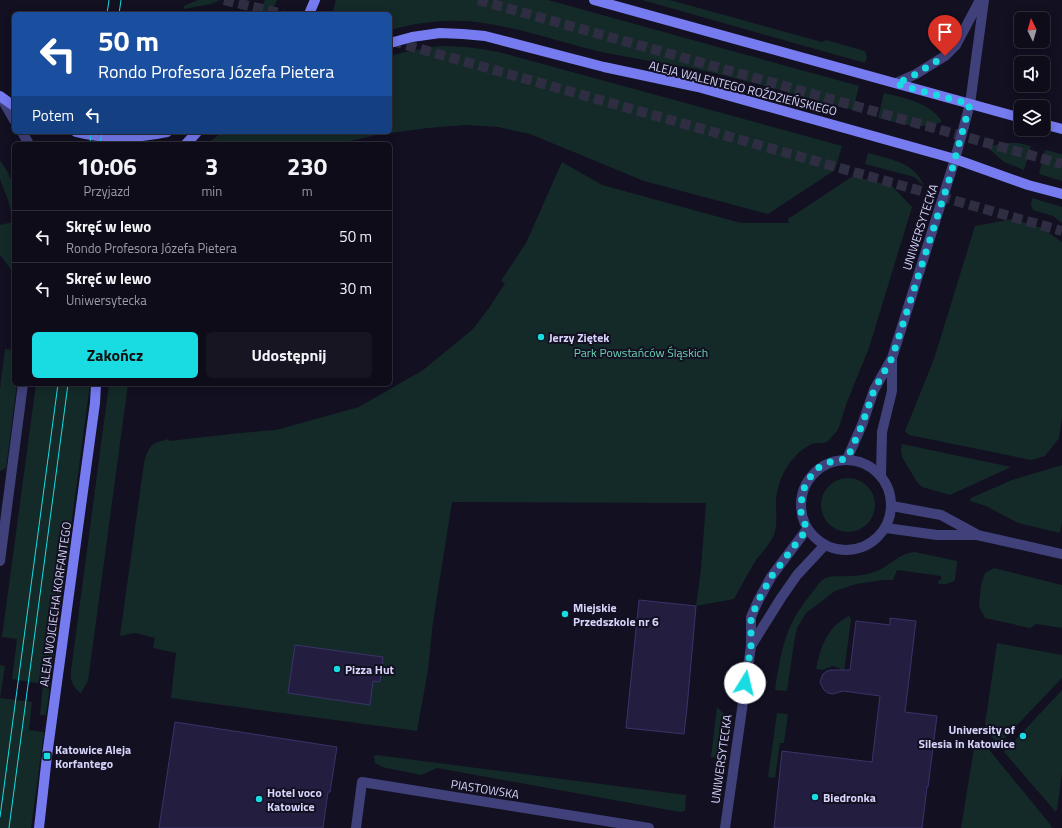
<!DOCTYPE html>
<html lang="pl">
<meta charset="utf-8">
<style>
body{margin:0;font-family:"Titillium Web",sans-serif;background:#171522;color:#f1f3f6;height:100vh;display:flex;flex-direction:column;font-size:15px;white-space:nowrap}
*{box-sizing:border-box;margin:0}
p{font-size:13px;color:#9b9ba2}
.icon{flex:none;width:22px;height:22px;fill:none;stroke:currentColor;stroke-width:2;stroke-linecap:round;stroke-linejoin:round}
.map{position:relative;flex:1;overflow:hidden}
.details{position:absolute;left:12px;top:142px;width:380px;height:244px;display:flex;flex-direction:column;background:#0e0c19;border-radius:6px;box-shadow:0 2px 10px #0003,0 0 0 1px #2e2c38}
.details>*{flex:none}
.banner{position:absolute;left:12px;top:12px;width:380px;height:122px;border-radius:6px;box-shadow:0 2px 10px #0003,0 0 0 1px #2e2c38;background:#1a4fa0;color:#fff;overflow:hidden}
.needle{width:26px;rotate:355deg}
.buttons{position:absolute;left:1014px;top:12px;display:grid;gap:8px}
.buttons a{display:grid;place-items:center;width:36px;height:36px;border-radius:6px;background:#0e0c19;box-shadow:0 2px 10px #0003,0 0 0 1px #2e2c38;font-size:20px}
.pin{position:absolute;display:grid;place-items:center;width:34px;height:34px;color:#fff;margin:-41px -17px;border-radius:50% 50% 50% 0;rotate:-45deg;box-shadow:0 0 4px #0007}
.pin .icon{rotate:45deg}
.me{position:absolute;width:44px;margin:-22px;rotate:9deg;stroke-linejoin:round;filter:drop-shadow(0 0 3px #0008)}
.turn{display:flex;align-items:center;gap:14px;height:84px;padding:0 20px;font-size:18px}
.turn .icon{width:52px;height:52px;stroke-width:2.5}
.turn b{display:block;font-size:28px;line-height:34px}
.then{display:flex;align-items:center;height:38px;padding:0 20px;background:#0003;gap:8px;font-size:15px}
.eta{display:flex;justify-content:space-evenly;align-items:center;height:68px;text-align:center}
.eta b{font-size:24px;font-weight:700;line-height:28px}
.cta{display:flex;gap:8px;margin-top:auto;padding:8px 20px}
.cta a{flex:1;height:46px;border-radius:6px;background:#19dbe2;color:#111;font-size:16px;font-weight:700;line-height:46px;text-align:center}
.cta a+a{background:#171522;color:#f1f3f6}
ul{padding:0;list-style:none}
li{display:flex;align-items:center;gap:12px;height:52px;padding:0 20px;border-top:1px solid #2e2c38}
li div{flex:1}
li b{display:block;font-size:15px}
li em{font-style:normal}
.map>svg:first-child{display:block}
</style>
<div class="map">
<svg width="1062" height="828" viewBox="0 0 1062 828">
<rect width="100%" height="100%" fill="#121021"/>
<!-- green -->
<g fill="#142a28">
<path d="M198 0H220L211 4 184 9V6Z"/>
<path d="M265 0H277L271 14H259Z"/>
<path d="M336 0H548L859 86 853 110C800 96 746 80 692 68 685 66 678 66 671 65 650 61 628 57 606 53 565 44 525 29 483 23 453 18 419 22 390 30V14H332Z"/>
<path d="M642 0H670L822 42 826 40 865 51 867 57 865 63Z"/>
<path d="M441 46C461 46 479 48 499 52L842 146 835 170 768 214 644 181 530 134 498 127 465 125 428 128 376 135 337 144H206L223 132H390V56C407 51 424 48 441 46Z"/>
<path d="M884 93C904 98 928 102 941 120V122C921 132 897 122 878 118Z"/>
<path d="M1002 143H1018L1031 146 1024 170 1004 162 989 149 988 147Z"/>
<path d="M1045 150 1062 154V181L1039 174Z"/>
<path d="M868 153C889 159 915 162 924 186L914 177 865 164Z"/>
<path d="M0 161 6 169 14 186V266L13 272 0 255V225L13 222 9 203 0 179Z"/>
<path d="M562 162 602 185 741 223H789L788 219 853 176 892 186 912 207 869 348 847 402 839 427 837 431 827 442C822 444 815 442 810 445 789 456 776 481 776 504 776 515 778 527 773 537 769 546 760 554 755 562 747 574 741 587 734 599L696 606 701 569 706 503 452 502 433 622 428 670 417 731 171 698 176 653 153 648 155 638 135 633 120 636 144 463C149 444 151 444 168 439L169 441 240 433 276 430 359 407 423 370 473 329 489 308 505 283 501 281 526 243Z"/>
<path d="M1032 198 1062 207V223L1053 216 1033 210 1031 205Z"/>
<path d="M1013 219 1042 228 1062 242V417L1059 438 1045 456 1031 460 909 435 905 431 934 359 975 226Z"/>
<path d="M5 349 14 350V384H17L6 468 0 471V389Z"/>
<path d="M36 384H90L46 715H40L43 684 12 679 17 639 2 637Z"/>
<path d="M109 384H128L88 681 81 693C73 688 70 681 71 671Z"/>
<path d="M902 444 1011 467 950 495 922 487 917 482 902 457 901 450Z"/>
<path d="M1062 465V522L1060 533 1018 523 986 506 970 501 971 498 1012 480Z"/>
<circle cx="848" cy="505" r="27"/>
<path d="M915 552 957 561 955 580C949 584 945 585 938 584L939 580H941V576L897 570 893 580H883L856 584 835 591 806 613 797 628 794 643 787 691 775 690C781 651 785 625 811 594 815 589 819 581 826 578 833 575 842 577 850 576 858 576 869 574 877 571 892 565 897 554 915 552Z"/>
<path d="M994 568 1062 585V628L1036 624 1030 628 985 618 979 607 981 585 985 573Z"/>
<path d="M849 616 851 620 844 672 839 668 833 666 827 668 823 670 816 669C821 646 827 627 849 616Z"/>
<path d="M997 643 1062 655V678L999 744 991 736 985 724Z"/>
<path d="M0 665 5 666 0 698 32 702 29 730 44 732 31 828H0Z"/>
<path d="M1062 690V773L1057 810 1055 811 1004 752Z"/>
<path d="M717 707 725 715 718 758 711 757Z"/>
<path d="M777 713 788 714 784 743H780L775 778 768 777Z"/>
<path d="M981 740 1050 824 1052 828H961L974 748Z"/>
<path d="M376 755 686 795 685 811 680 812 437 768 421 775 382 767 375 763 374 756Z"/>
</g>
<!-- building -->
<g fill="#231e40" stroke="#3a3369">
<path d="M639 600 696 606 687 708 684 734 626 728Z"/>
<path d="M890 618 916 621 905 712 937 716 928 787H927L922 828H774L782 751 872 762 880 696 843 691 833 694 828 693 824 690 820 682 823 674 827 671 831 670H850L856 621 890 625Z"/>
<path d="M295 645 383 657 380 682 373 681 370 705 288 693Z"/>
<path d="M175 722 337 747 330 792H328L323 828H159Z"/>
</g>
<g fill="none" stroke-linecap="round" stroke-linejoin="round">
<!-- primary-tunnel -->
<g stroke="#2f2d42" stroke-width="10" stroke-dasharray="10 5" stroke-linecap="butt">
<path d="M224 0 283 14"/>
<path d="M478 0 1062 164"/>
<path d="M392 41 1062 231"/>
</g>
<!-- street -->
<g stroke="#40417b" stroke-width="10">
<path d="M896 83 916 74 945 56 956 45 980 0"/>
<path d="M1 97 14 120"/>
<path d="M22 132 29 144"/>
<path d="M847 459 862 425 874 390 892 358 955 159 970 104 984 0"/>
<circle cx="846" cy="505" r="45"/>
<path d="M881 475 882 432 892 391V360"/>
<path d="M892 506 941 515 976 534"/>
<path d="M886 528 937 535H977L1062 554"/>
<path d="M0 561 23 384"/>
<path d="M751 646 781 598 797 575 824 546"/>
<path d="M356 828 362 782 649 828"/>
<path d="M725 828 751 646V617L758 601 771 577 807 529"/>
</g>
<!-- secondary -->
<g stroke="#767bf0" stroke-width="10">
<path d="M594 0 1021 118"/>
<path d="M309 14 315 0"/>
<path d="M390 43 412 37 440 33 463 34 485 36 604 67 698 87 955 159 1028 185 1062 194"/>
<path d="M0 96 14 106"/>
<path d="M1043 124 1062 129"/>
<path d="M76 132C106 140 137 138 167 132"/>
<path d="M186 144 197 132"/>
<path d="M39 828 47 756 95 403 96 384"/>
</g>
<!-- tram -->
<g stroke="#19dbe2" stroke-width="1">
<path d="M107 14 109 0"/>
<path d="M119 14 121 0"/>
<path d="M90 144 91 132"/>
<path d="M100 144 102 132"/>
<path d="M0 817 58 384"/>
<path d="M9 828 68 384"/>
</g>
</g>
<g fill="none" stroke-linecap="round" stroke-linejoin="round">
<!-- route -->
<path stroke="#19dbe2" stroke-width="7" stroke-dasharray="0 12.6" d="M745 683 751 646V618L758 601 771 577 807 529 801 514 802 492 812 474 818 468 832 461 847 459 862 425 874 390 892 358 950 177 970 104 896 84 916 74 945 56"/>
</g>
<!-- markers -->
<g fill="#19dbe2" stroke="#121021" stroke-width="1.5">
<circle cx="541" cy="337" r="4"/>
<circle cx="565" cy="614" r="4"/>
<circle cx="337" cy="669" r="4"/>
<circle cx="1023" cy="736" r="4"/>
<rect x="43" y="752" width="8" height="8" rx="2"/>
<circle cx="815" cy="797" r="4"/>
<circle cx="259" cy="799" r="4"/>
</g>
<g text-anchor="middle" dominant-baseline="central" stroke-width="4" stroke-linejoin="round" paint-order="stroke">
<!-- street labels -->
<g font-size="12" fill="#d6d4fa" stroke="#121021">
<text transform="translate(743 88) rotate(14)">ALEJA WALENTEGO ROŹDZIEŃSKIEGO</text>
<text transform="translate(920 227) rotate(-72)">UNIWERSYTECKA</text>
<text transform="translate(55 604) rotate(-82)">ALEJA WOJCIECHA KORFANTEGO</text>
<text transform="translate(721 759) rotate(-82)">UNIWERSYTECKA</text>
<text transform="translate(485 789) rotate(9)">PIASTOWSKA</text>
</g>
<!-- poi labels -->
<g font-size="12" font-weight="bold" fill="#d6d4fa" stroke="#121021" text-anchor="start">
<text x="549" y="337">Jerzy Ziętek</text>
<text x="573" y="607">Miejskie<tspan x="573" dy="14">Przedszkole nr 6</tspan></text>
<text x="345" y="669">Pizza Hut</text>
<text x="1015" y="729" text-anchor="end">University of<tspan x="1015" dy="14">Silesia in Katowice</tspan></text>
<text x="55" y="749">Katowice Aleja<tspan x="55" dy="14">Korfantego</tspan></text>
<text x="267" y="792">Hotel voco<tspan x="267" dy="14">Katowice</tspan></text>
<text x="823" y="797">Biedronka</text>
</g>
<!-- park labels -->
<g font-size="12" fill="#68d2b1" stroke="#121021">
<text x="641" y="352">Park Powstańców Śląskich</text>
</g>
</g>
</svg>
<div class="buttons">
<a><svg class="needle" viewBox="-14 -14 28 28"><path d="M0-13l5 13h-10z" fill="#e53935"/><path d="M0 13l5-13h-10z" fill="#9b9ba2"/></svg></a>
<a><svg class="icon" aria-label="sound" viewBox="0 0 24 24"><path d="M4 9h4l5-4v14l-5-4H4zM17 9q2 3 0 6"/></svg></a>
<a><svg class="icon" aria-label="layers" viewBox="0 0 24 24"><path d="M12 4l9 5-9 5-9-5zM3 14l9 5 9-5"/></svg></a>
</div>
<div class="pin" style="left:945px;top:56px;background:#d93025"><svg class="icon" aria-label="arrive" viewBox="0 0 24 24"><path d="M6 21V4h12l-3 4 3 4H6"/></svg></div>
<svg class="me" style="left:745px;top:683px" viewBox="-20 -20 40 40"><circle r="19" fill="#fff"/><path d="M0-13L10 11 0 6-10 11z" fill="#19dbe2"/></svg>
<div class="banner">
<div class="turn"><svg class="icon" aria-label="left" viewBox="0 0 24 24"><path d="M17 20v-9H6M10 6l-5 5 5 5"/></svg><div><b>50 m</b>Rondo Profesora Józefa Pietera</div></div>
<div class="then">Potem<svg class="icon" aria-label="left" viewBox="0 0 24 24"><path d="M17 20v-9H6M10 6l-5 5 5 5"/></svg></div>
</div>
<section class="details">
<div class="eta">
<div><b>10:06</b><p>Przyjazd</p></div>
<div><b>3</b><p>min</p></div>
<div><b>230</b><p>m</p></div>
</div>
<ul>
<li><svg class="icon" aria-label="left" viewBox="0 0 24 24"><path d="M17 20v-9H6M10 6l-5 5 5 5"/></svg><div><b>Skręć w lewo</b><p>Rondo Profesora Józefa Pietera</p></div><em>50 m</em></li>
<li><svg class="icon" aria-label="left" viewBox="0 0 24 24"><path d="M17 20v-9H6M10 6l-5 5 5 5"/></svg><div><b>Skręć w lewo</b><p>Uniwersytecka</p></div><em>30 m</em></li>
</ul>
<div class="cta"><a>Zakończ</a><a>Udostępnij</a></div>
</section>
</div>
